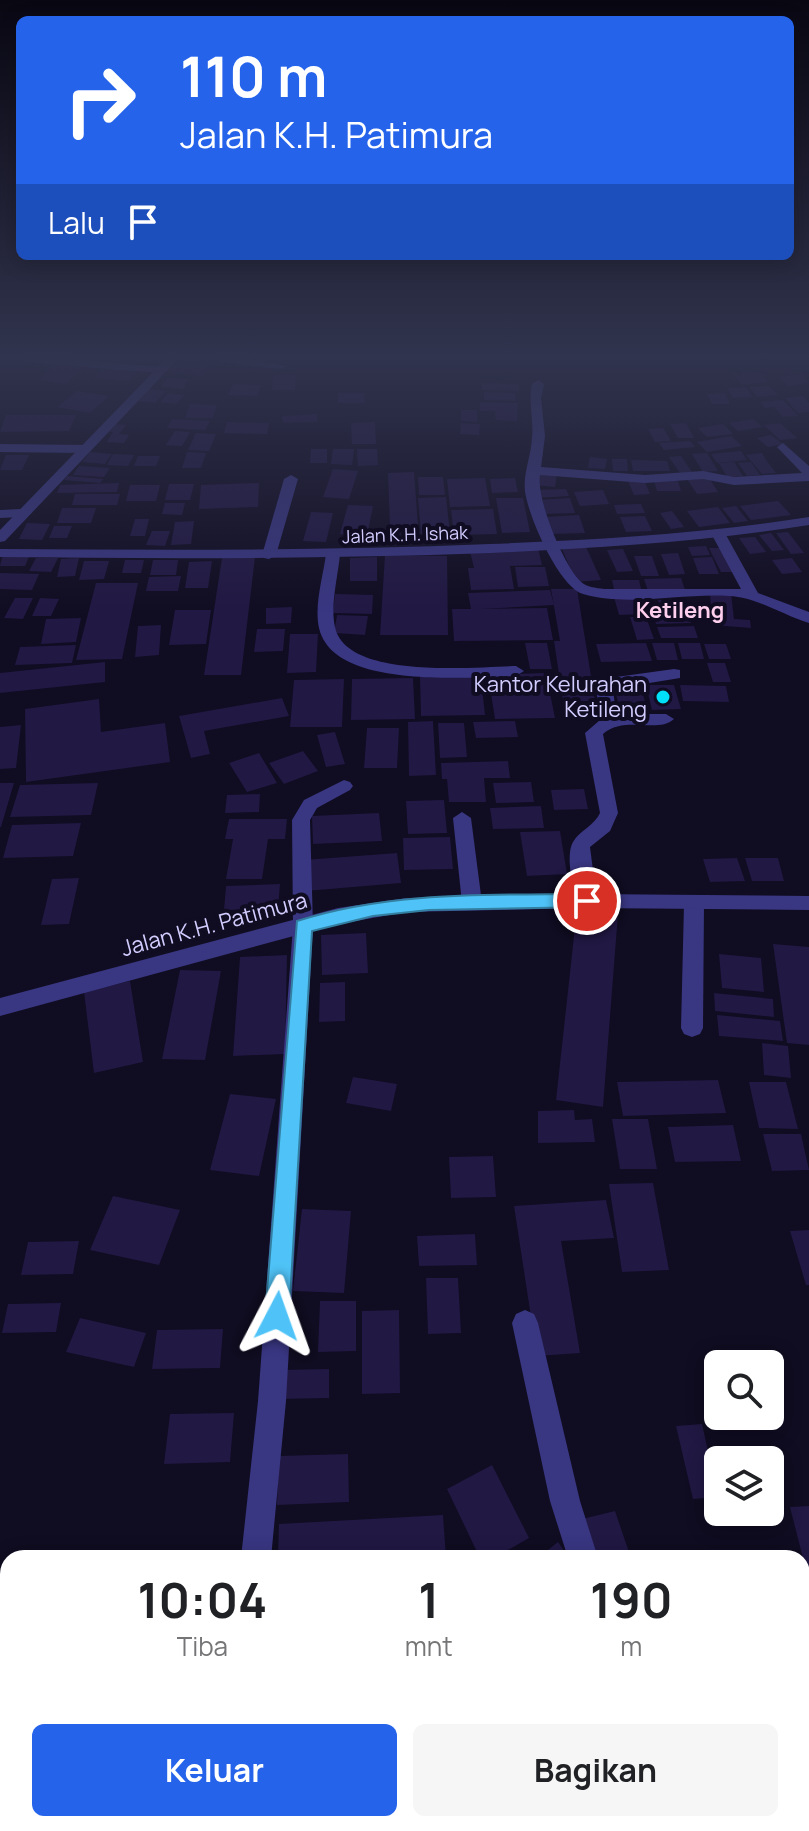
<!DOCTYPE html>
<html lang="id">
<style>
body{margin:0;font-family:Manrope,sans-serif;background:#f6f6f6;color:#202124;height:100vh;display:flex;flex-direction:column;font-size:30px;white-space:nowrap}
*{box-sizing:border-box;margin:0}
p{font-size:26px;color:#757577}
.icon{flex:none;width:44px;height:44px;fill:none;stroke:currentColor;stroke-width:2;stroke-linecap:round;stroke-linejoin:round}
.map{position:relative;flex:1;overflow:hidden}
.panel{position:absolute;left:0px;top:1550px;width:810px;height:282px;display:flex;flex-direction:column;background:#fff;border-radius:24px 24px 0 0;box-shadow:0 4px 20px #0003}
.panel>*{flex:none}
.guide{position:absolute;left:16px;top:16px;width:778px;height:244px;border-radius:12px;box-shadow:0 4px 20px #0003;background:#2563eb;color:#fff;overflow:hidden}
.buttons{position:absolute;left:704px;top:1350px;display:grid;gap:16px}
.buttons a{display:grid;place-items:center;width:80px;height:80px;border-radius:12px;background:#fff;box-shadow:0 4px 20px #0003;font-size:40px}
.pin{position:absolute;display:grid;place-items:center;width:68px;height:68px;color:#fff;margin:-34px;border:4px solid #fff;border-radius:50%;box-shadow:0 2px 8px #0007}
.me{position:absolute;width:88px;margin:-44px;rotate:4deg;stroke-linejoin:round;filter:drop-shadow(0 0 6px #0008)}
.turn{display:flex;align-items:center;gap:28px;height:168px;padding:0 32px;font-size:36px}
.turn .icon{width:104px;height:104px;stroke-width:2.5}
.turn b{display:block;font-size:56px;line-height:68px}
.then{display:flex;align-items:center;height:76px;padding:0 32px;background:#0003;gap:16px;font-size:30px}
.eta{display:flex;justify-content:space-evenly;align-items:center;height:136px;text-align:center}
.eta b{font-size:48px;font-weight:700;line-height:56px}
.button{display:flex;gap:16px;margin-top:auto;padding:16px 32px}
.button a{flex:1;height:92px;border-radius:12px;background:#2563eb;color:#fff;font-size:32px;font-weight:700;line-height:92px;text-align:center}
.button a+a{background:#f6f6f6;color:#202124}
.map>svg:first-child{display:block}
</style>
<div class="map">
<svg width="809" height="1831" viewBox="0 0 809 1831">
<rect width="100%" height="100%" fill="#100c21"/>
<!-- building -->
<g fill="#211843">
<path d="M57 364 83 368 66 384 39 380Z"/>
<path d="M175 364 209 368 202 376 168 372Z"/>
<path d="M102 368 137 371 129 381 94 378Z"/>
<path d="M759 372 769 382 742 385 732 374 742 377 740 373Z"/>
<path d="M802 374 809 383 788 386 779 377Z"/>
<path d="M273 375H296L295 390H272Z"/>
<path d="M167 378 189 379 183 389 161 387Z"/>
<path d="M482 383 519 384V391L482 390Z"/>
<path d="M233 384 261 385 257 396 228 395Z"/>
<path d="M769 386 778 395 757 397 749 387Z"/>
<path d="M746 387 753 397 733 398 727 388Z"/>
<path d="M149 389 166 391 155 403 138 401Z"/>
<path d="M77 391 109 396 90 413 57 407Z"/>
<path d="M484 392 515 393 516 401 484 400Z"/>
<path d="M168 393 185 395 176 404 160 402Z"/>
<path d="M338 393H364L365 403H338Z"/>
<path d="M725 393 730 404H712L707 394Z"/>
<path d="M803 396 809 403V412L798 413 785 398Z"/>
<path d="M783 400 798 416 783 417 774 407 765 408 760 402Z"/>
<path d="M480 402 518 403 517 421 496 420 495 411H480Z"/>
<path d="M190 404 217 405 213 418H185Z"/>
<path d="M461 410H477V422L461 421Z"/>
<path d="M317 414V422L283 423 282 416Z"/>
<path d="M6 415H76L69 431 0 432Z"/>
<path d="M172 419 210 421 205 430 167 428Z"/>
<path d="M753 419 762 427 738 431 729 423Z"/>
<path d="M227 422 269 423 267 434 224 433Z"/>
<path d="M375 422 376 444H352L351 423Z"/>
<path d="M461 423 480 424 479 435 460 434Z"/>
<path d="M686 423 694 438H678L670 424Z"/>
<path d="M780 423 797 438 780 440 764 425Z"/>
<path d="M116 424 126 425 119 434 129 435 124 443 107 442 113 432H109Z"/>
<path d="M723 424 733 434 707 437 698 428Z"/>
<path d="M663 428 671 441 655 442 648 429Z"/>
<path d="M175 431 190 432 182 446 166 445Z"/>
<path d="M196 433 216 434 209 451 188 450Z"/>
<path d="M771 435 783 444 768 447 757 438Z"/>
<path d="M731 436 742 446 707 452 697 442Z"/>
<path d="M690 441 695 447 664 450 659 443Z"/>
<path d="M311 449H327V463H310Z"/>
<path d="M333 449H354L352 465 331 464Z"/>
<path d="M357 449H377L378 465 358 466Z"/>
<path d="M741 451 747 460 717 463 711 454Z"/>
<path d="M90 452 112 454 105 464 82 462Z"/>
<path d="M187 452 206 453 201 468H182Z"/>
<path d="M707 453 718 471 703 472 692 454Z"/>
<path d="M762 453 766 460 776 473 762 474 746 455Z"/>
<path d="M113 454 134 455 128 466 107 465Z"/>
<path d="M6 455H29L22 470H0Z"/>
<path d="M138 456H160L156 466H134Z"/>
<path d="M681 456 692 472 680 473 669 457Z"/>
<path d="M590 457 607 459 605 469 588 468Z"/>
<path d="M612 459H627L628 471H613Z"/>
<path d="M631 460 667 461 670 471H633Z"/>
<path d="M734 462 743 476 727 477 719 463Z"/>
<path d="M751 462 760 475 747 476 738 463Z"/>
<path d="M79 466 110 468 104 477 73 475Z"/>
<path d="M333 469 358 471 349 499 323 497Z"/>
<path d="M414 472 418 526H390L388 473Z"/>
<path d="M535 472 557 474 555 487 532 485Z"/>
<path d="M67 476 103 479 100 483 64 480Z"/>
<path d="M418 477H443L445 495H419Z"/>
<path d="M485 478 490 506 450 507 447 479Z"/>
<path d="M515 478 518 492 492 493 490 479Z"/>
<path d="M709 478 718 492 697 494 687 479Z"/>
<path d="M644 480 650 494 634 495 628 481Z"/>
<path d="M654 481H678L681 491H657Z"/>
<path d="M119 483 117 492 57 493 60 485Z"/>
<path d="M259 483 258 507 199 509 201 485Z"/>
<path d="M169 484H194L190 500H165Z"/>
<path d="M130 485H160L156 501H126Z"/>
<path d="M566 489 569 496 537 498 535 490Z"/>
<path d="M603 490 609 504 580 506 574 492Z"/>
<path d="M75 494H120L117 505H72Z"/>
<path d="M446 497 450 533 421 534 418 498Z"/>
<path d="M496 498H523L530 532 502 533Z"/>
<path d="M570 498 575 513 543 514 538 500Z"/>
<path d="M778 501 791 515 751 520 740 506Z"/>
<path d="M165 503H185L182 515 162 514Z"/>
<path d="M641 504 645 513 617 514 614 505Z"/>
<path d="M348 505 373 506 367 536 340 534Z"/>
<path d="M736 506 748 521 734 523 722 508Z"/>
<path d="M718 507 730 523 699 527 687 511Z"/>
<path d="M62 508H96L91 523H57Z"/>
<path d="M493 509 497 534 454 535 451 510Z"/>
<path d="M672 511 684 527 671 529 660 513Z"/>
<path d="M311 512 333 513 326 542 303 541Z"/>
<path d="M579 515 585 533 550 534 544 517Z"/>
<path d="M645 516 652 531 626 532 620 517Z"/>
<path d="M135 519H149L145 536H130Z"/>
<path d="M194 521 191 544 171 545 175 522Z"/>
<path d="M27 523 50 524 42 540 19 539Z"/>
<path d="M54 526H72L67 538H49Z"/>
<path d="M152 531H170L165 546 146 545Z"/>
<path d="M788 532 804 553 791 554 776 533Z"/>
<path d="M771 533 784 550 772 551 759 535Z"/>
<path d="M755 537 766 552 750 554 739 538Z"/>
<path d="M706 546 710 555 692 556 688 547Z"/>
<path d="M586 547 601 580 576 582 562 549Z"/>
<path d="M538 548 542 565 510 566 514 589 471 590 468 568H474L470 551Z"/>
<path d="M709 548H721L734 572H721Z"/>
<path d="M623 549 633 571 617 572 607 550Z"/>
<path d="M678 553 685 574 669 575 661 554Z"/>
<path d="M3 554H30L25 566H0Z"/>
<path d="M385 555 447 556 448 635H380Z"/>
<path d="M634 556H652L659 576H641Z"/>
<path d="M255 557 241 675H204L222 558Z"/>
<path d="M377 557V581H350V558Z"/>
<path d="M712 557 719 574H699L693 558Z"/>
<path d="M36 558H58L51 572 29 571Z"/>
<path d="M79 558 75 576 57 577 61 559Z"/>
<path d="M792 558 802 572 782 574 772 560Z"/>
<path d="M125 560H144L141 573H122Z"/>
<path d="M153 560H178L176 575H150Z"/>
<path d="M84 561H109L104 579 79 580Z"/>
<path d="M212 561 208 588H185L189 562Z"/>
<path d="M515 567H545L549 586 518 587Z"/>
<path d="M0 573 39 574 32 590 0 589Z"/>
<path d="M181 576 178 591H146L149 577Z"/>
<path d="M681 578 685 590 648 591 644 579Z"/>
<path d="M612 580H639L641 589H614Z"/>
<path d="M96 583H138L122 659 76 660Z"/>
<path d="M551 589H577L595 701H563L554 641H560Z"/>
<path d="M550 590 554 605 480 609 547 608 553 640 454 641 452 609H471L468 593Z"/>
<path d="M710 592 731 593 734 619 750 620 751 628 712 625Z"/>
<path d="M335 594 373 595 372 614 333 613Z"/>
<path d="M639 596 645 614 619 615 614 597Z"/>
<path d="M15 598H33L23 619 4 618Z"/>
<path d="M40 598 59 599 51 616H32Z"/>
<path d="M683 599 691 623 656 624 653 614H662L658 600Z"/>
<path d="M292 607 291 623 266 624V608Z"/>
<path d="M175 610H211L206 644 169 645Z"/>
<path d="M337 615 368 616 365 635 334 633Z"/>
<path d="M630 617H646L654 639 637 640Z"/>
<path d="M81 618 76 642 41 644 46 619Z"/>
<path d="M161 625 159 655 135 657 138 626Z"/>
<path d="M694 626 698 638H661L657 627Z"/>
<path d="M257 629H285L283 651 254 652Z"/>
<path d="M290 634H318L316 672 287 673Z"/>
<path d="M525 643H547L552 669H530Z"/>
<path d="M646 643 652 661 601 662 596 644Z"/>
<path d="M652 643H674L678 660H657Z"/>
<path d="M678 643H700L704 659H682Z"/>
<path d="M704 644H726L731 659H709Z"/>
<path d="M76 645 72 663 15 665 20 647Z"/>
<path d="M105 662V682L0 693V673Z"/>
<path d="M707 663H725L731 682H713Z"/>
<path d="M546 673 555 718 495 719 488 675Z"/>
<path d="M420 677H481L485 715 421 716Z"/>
<path d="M413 678 415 719 351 720 352 679Z"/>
<path d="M344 679 342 727H290L294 680Z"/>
<path d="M646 685H674L681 709 652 710Z"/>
<path d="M680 685 726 686 729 702 683 701Z"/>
<path d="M615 690H642L647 710H620Z"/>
<path d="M282 698 289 716 204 731 210 754 191 758 179 716Z"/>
<path d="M99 699 101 732 165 723 170 762 26 782 25 709Z"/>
<path d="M433 721 436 775 409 776 408 722Z"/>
<path d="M515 721 518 737 476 738 473 722Z"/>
<path d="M438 723H464L467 757 440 758Z"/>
<path d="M21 725 16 768 0 769V727Z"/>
<path d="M367 728H399L397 768H364Z"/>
<path d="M335 732 345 764 326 767 317 735Z"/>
<path d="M303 751 318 771 284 784 269 763Z"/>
<path d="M259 753 277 783 247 792 229 763Z"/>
<path d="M508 761 510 778H484L486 802H449L447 779H442L441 763Z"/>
<path d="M531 782 534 802 496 803 493 783Z"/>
<path d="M0 783H14L1 827H0Z"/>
<path d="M98 783 91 815 10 817 20 785Z"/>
<path d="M584 789 588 809 554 810 551 790Z"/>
<path d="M260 794 259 812 225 813 227 795Z"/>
<path d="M444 800 447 833 408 834 406 801Z"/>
<path d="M541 806 544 828 493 829 490 808Z"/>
<path d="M379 813 382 841 313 844 312 816Z"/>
<path d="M229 819H287L285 839H268L262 879H226L233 839H225Z"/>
<path d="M81 823 73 856 3 858 12 825Z"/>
<path d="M560 831 567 874 527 876 520 832Z"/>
<path d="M450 837 453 869 404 870 403 838Z"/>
<path d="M397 853 401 883 306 891 304 860Z"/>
<path d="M737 858 745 881 710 882 703 859Z"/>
<path d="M745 858H778L784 881H752Z"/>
<path d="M79 878 69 924 41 925 52 879Z"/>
<path d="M280 884 278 909 224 910 226 886Z"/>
<path d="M577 909 618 914 603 1107 556 1100Z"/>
<path d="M366 933 368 973 322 975 321 935Z"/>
<path d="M773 944 809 947V1045L787 1043Z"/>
<path d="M719 954 761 958 764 992 722 988Z"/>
<path d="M287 955 285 1054 233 1056 240 957Z"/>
<path d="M180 970 221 971 205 1060 162 1059Z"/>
<path d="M130 981 143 1062 94 1073 84 992Z"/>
<path d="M345 982V1021L319 1022 320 983Z"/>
<path d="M714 993 773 999 774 1017 715 1011Z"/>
<path d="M717 1015 780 1021 783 1041 719 1036Z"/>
<path d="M762 1043 788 1046 791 1078 764 1075Z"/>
<path d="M353 1077 397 1084 391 1111 346 1103Z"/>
<path d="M718 1080 726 1113 623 1116 617 1082Z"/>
<path d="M749 1082H786L798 1129 759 1128Z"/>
<path d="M230 1094 276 1099 259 1176 210 1170Z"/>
<path d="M574 1110 575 1120 592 1119 595 1142 538 1143V1111Z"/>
<path d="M612 1119H648L657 1169H620Z"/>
<path d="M733 1125 741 1161 675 1162 668 1127Z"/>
<path d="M763 1134H801L809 1170 772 1171Z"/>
<path d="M493 1156 496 1197 451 1198 449 1157Z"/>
<path d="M653 1183 669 1270 622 1272 609 1184Z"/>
<path d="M113 1196 180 1210 159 1265 90 1250Z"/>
<path d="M606 1200 614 1238 561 1241 580 1353 537 1356 514 1206Z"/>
<path d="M302 1209 351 1211 344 1293 293 1291Z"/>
<path d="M809 1230V1285H806L790 1231Z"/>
<path d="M475 1234 477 1265 419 1266 417 1236Z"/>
<path d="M79 1241 73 1274 21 1275 28 1242Z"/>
<path d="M426 1278H458L461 1333 428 1334Z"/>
<path d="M320 1301H356V1351L318 1352Z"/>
<path d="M61 1303 56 1332 2 1333 8 1304Z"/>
<path d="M399 1310 400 1393 362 1394V1311Z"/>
<path d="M80 1318 146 1333 134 1367 66 1352Z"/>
<path d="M223 1329 220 1368 152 1369 157 1330Z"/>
<path d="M329 1369V1398L278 1399 280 1370Z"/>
<path d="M234 1413 230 1462 164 1464 170 1414Z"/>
<path d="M702 1424 718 1497 693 1499 676 1426Z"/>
<path d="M348 1454 349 1502 277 1505 279 1456Z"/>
<path d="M492 1465 529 1538 494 1558H480L447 1489Z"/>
<path d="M809 1506V1566H805L790 1507Z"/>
<path d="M615 1511 631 1558H591L578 1520Z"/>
<path d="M443 1515 446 1558H278L279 1524Z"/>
<path d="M558 1542 569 1558H538Z"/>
<path d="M802 1594 809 1598V1648L803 1668Z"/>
<path d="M20 1824H70V1831H19Z"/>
<rect x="238" y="1824" width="57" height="7"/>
<rect x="299" y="1824" width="39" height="7"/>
<path d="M344 1824H402L403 1831H344Z"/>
</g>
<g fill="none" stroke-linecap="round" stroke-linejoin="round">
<!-- minor -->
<g fill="#393682" fill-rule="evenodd">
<path d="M20 359H66L160 367 166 370 160 373 26 362Z"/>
<path d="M216 359H250L287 366 281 369 222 362Z"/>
<path d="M538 380 544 384 541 398 545 436 541 467 645 475 703 471 734 477 802 473 777 447 783 443 809 466V481L734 485 703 479 645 483 540 475C536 498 563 564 580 581 586 587 596 588 604 589H741L712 535 719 531 726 535 758 593 809 612V623C782 615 757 597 729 596 681 593 629 607 583 594 559 587 528 516 525 491 523 473 531 457 532 438 534 420 528 403 532 384Z"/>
<path d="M0 444 84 445 90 449 84 453 0 452Z"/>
<path d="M291 475 298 479 276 555 269 559 264 558 262 555 284 479Z"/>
<path d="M0 510 21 509 28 513 21 517 0 518Z"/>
<path d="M333 550 340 554C338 577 330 605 335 627 346 680 475 667 516 666L524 671 516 676C468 677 333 690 319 628 314 605 323 577 326 554Z"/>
<path d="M674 669 680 670V678L613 689 616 714H666L674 719C658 734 625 715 603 734L618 813 610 831 590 847 597 901 594 906H580C573 893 565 855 573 842 580 830 594 826 600 813L585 733 600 720 596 687 616 677Z"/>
<path d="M344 780 350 782 353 786 350 790 317 808 310 820 313 926 286 1401 271 1558H241L258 1401 293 926 292 820 304 800Z"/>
<path d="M462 812 471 818 482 903 479 908H465L462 903 453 818Z"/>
<path d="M694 897 701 899 704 904 703 1028 700 1034 692 1037 684 1034 681 1028 684 904 687 899Z"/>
<path d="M525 1310 534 1314 538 1323 580 1501 598 1558H568L550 1501 512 1323 516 1314Z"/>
<path d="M809 1789V1823L802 1824V1790Z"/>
<rect x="217" y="1824" width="34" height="7"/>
<path d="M594 1824H640L637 1831H591Z"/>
<path d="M650 1824H710L707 1831H649Z"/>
</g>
<!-- tertiary -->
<g fill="#393682" fill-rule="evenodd">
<path d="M166 359H178L5 541 0 542V530Z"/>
<path d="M809 517V525C703 542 597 548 490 553 327 559 163 559 0 557V549C163 550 327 551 490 544 597 540 703 534 809 517Z"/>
<path d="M587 894 809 896V910L587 908 407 912 338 924 0 1016V998L338 908 407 898Z"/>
</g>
</g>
<!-- sky -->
<linearGradient id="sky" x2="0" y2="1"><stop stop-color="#090712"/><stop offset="0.58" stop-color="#31344e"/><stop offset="1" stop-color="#31344e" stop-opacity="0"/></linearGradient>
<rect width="809" height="615" fill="url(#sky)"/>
<!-- route -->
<path fill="#4fc3f7" stroke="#337fa1" stroke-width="2" d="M587 894 596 901 587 907 429 910 373 916 312 931 289 1316 286 1325 277 1328 269 1325 265 1316 297 921C391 891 490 895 587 894Z"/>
<!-- markers -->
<circle fill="#00dff8" stroke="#100c21" stroke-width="3" cx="663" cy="697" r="8"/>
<g text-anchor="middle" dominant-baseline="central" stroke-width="8" stroke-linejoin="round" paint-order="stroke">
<!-- far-street labels -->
<g font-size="18" fill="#d2cdff" stroke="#100c21">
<text transform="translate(405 534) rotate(-2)">Jalan K.H. Ishak</text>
</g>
<!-- far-quarter labels -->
<g font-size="22" font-weight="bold" fill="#ffcfee" stroke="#100c21">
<text x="680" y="610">Ketileng</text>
</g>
<!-- poi labels -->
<g font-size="22" fill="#d2cdff" stroke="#100c21" text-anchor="end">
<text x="647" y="684">Kantor Kelurahan<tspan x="647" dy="25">Ketileng</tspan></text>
</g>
<!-- street labels -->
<g font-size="22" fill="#d2cdff" stroke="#100c21">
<text transform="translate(214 924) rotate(-15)">Jalan K.H. Patimura</text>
</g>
</g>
</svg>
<div class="buttons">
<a><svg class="icon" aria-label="search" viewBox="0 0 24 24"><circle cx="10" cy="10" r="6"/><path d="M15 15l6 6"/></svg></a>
<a><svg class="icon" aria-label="layers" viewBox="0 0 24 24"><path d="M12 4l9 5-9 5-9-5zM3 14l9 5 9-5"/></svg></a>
</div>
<div class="pin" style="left:587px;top:901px;background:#d93025"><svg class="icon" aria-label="arrive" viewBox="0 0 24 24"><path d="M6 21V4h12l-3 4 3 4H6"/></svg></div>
<svg class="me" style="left:277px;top:1316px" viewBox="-20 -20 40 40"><path d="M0-17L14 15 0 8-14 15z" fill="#4fc3f7" stroke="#fff" stroke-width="4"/></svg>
<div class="guide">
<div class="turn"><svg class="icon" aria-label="right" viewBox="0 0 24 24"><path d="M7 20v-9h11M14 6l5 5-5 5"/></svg><div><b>110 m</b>Jalan K.H. Patimura</div></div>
<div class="then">Lalu<svg class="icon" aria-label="arrive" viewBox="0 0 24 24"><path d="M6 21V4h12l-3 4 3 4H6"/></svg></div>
</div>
<section class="panel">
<div class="eta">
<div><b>10:04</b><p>Tiba</p></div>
<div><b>1</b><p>mnt</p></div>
<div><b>190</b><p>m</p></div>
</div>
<div class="button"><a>Keluar</a><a>Bagikan</a></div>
</section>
</div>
